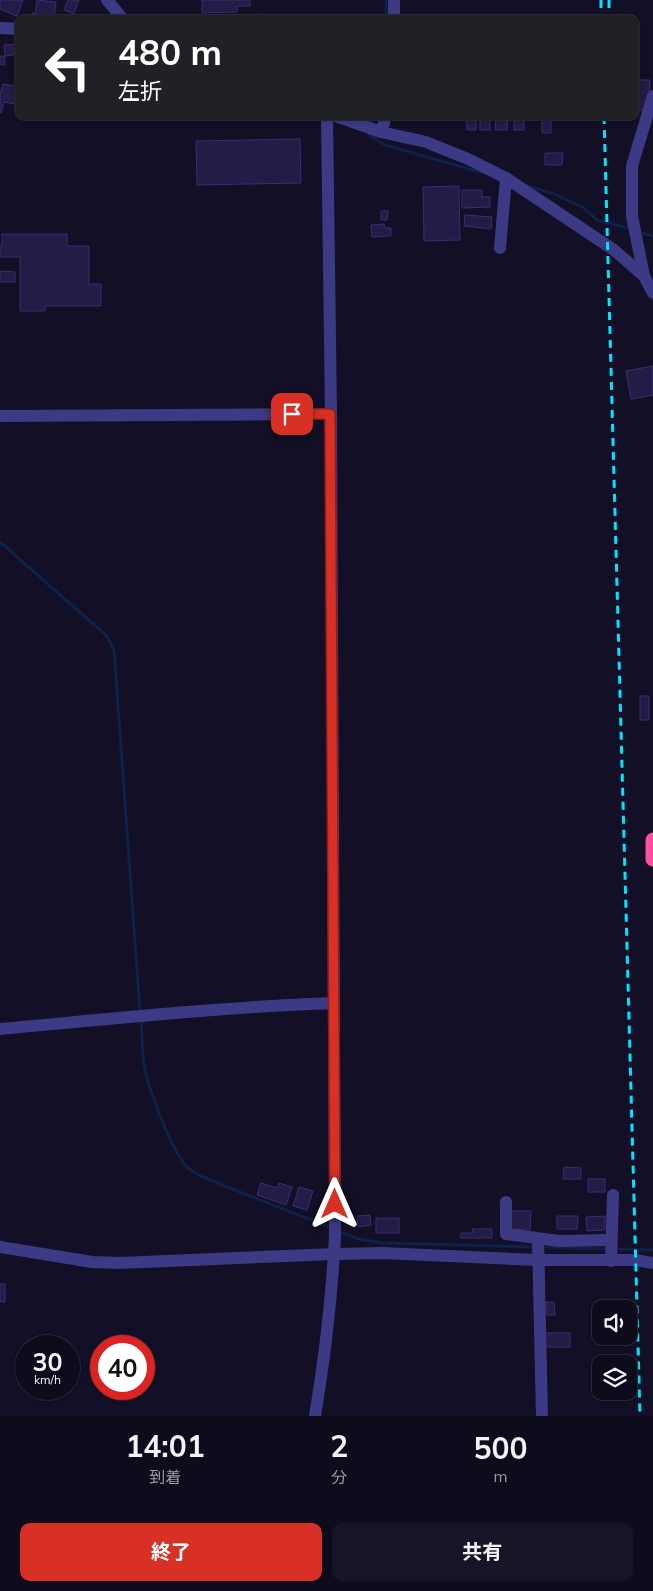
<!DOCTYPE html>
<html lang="ja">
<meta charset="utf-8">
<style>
body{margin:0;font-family:Mulish,"Noto Sans JP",sans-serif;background:#171425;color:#f1f3f6;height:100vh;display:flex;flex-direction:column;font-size:19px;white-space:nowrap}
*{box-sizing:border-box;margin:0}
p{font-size:16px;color:#9b9ba3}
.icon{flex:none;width:28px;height:28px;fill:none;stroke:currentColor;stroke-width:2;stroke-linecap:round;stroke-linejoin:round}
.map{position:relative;height:1416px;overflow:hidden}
.sheet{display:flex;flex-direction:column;background:#0e0b1c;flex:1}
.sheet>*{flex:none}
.banner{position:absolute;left:15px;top:15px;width:624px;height:105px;border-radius:10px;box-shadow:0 1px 4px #0004,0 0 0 1px #2e2b3b;background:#202124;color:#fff;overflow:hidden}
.buttons{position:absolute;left:592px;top:1300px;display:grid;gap:10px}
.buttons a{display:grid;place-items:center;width:45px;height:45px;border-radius:10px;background:#0e0b1c;box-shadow:0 1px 4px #0004,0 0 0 1px #2e2b3b;font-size:25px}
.speed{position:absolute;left:15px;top:1335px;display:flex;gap:10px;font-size:25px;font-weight:700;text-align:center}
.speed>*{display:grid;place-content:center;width:65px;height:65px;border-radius:50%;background:#0e0b1c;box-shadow:0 1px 4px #0004,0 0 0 1px #2e2b3b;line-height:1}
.speed small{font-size:12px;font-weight:400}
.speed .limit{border:8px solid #d22;background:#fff;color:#111}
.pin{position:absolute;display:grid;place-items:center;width:42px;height:42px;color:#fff;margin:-21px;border-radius:10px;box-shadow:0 2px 8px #0006}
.me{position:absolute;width:55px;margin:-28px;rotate:0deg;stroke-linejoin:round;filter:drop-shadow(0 0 4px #0008)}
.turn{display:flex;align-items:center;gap:18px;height:105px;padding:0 20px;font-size:22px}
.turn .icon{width:65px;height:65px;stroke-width:2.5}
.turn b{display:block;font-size:35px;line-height:42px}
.eta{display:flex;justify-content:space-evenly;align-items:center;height:85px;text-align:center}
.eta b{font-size:30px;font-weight:700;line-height:35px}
.cta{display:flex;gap:10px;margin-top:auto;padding:10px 20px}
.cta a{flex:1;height:58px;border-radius:10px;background:#d93025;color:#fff;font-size:20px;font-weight:700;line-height:58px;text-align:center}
.cta a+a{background:#171425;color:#f1f3f6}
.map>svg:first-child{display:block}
</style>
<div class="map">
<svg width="653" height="1416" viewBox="0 0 653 1416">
<rect width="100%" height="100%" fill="#130f26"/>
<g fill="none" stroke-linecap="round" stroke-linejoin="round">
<!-- stream -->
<g stroke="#0c2248" stroke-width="3">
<path d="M386 0V19"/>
<path d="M371 126 374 116"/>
<path d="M370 132 369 135 385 145 483 173"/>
<path d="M527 186 552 193 584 208 597 220 631 229"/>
<path d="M639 232 653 236"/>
<path d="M0 542 107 636 114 650 140 1012"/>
<path d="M141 1018C142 1033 142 1049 144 1064 147 1085 173 1155 188 1168 199 1177 216 1182 230 1188 264 1202 298 1215 332 1228"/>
<path d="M338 1231 359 1239 382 1243 535 1247"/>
<path d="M541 1247 607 1249"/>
<path d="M614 1249 653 1250"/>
</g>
</g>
<!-- building -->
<g fill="#241b47" stroke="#3b2d73">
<path d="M0 0H23L17 16 0 9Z"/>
<path d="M37 0 56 2 54 19H32V13H35Z"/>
<path d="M68 0H79L74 14 64 10Z"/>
<path d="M202 0H250V6H237V12L202 13Z"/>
<path d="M264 14V19H237V15Z"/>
<path d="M18 44 19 54 5 56 4 45Z"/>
<path d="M0 56H5L4 65 0 64Z"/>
<path d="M635 80H650L649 110H635Z"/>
<path d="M3 84 19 87V105L4 102 1 113H0V94Z"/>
<path d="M466 116H476V130H467Z"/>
<rect x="480" y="116" width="10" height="14"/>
<path d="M496 116H508L507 130H495Z"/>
<rect x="514" y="116" width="10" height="14"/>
<rect x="542" y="116" width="9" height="17"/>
<path d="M300 139 301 183 197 185 196 141Z"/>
<path d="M545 153H563L562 165H545Z"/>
<path d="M459 186 460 240 424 241 423 187Z"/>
<path d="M462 190H482V197H490V207L462 208Z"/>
<path d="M381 211H388L387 220H381Z"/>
<path d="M465 215 492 217 491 229 464 226Z"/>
<path d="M384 224 385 228H391V236L372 237 371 225Z"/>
<path d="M2 234H67V246H89V284H101V306H45V311H20V257H0V246H2Z"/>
<path d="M0 271 15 272V282H0Z"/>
<path d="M653 366V395L631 399 626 371Z"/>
<rect x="640" y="696" width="9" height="24"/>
<path d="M564 1167 581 1168V1179H563Z"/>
<rect x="588" y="1179" width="17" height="13"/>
<path d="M261 1183 277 1188 279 1183 292 1187 286 1205 257 1195Z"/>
<path d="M299 1187 313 1191 307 1210 293 1206Z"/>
<path d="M509 1211H531L530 1230 508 1229Z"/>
<path d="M370 1215 371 1225 358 1227 357 1216Z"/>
<path d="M557 1216H578L577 1229H557Z"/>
<path d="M605 1216V1230L587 1231 586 1217Z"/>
<rect x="376" y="1218" width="23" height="15"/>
<path d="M472 1229H492V1238H461V1233H473Z"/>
<rect x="0" y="1284" width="5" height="18"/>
<path d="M546 1302H554L555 1315H547Z"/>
<rect x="545" y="1333" width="25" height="14"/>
</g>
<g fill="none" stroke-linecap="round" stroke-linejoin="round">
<!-- minor -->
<g stroke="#3d3a85" stroke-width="12">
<path d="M107 0 123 19"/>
<path d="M394 0V19"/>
<path d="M0 28 19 29"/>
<path d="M336 116 381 132 426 142 468 159 506 178 614 250 644 276 653 293"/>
<path d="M381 132 386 116"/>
<path d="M500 248 506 178"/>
<path d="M644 276 632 216V166L653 96"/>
<path d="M0 416 331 414"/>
<path d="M0 1029C111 1019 222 1007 334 1003"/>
<path d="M506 1202V1234L559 1241 611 1240"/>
<path d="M538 1239 542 1416"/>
<path d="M0 1247 92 1262 120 1263 334 1254 382 1253 537 1260H636L653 1263"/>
<path d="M611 1261 613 1195"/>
<path d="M315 1416C325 1356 332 1296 335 1236L331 414 327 116"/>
</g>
<!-- highway -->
<path stroke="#ff4fa3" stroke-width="15" d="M653 840V859"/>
<!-- rail -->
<g stroke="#00e5ff" stroke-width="3" stroke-dasharray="8 6" stroke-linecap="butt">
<path d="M601 0V19"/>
<path d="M609 0V19"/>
<path d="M604 116 640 1416"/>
</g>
</g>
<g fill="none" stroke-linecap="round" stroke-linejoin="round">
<!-- route casing -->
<g stroke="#8d1f18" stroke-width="12">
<path id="route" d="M292 414H330L335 1204"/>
</g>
<!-- route -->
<use href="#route" stroke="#d93025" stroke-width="9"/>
</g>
</svg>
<div class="buttons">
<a><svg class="icon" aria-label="sound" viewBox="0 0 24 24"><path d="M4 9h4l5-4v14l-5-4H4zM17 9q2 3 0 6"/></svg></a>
<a><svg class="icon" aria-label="layers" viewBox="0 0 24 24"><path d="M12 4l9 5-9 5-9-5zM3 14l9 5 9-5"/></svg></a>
</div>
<div class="speed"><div>30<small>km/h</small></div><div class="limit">40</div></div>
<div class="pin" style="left:292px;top:414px;background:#d93025"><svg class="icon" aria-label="arrive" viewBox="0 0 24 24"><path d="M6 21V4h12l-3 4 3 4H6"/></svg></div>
<svg class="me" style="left:335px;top:1204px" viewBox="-20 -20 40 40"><path d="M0-17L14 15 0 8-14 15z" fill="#d93025" stroke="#fff" stroke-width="4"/></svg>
<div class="banner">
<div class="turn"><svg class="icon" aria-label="left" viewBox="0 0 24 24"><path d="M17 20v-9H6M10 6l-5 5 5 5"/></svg><div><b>480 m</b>左折</div></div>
</div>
</div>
<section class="sheet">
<div class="eta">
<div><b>14:01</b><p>到着</p></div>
<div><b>2</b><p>分</p></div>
<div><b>500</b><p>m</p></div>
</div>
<div class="cta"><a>終了</a><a>共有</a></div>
</section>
